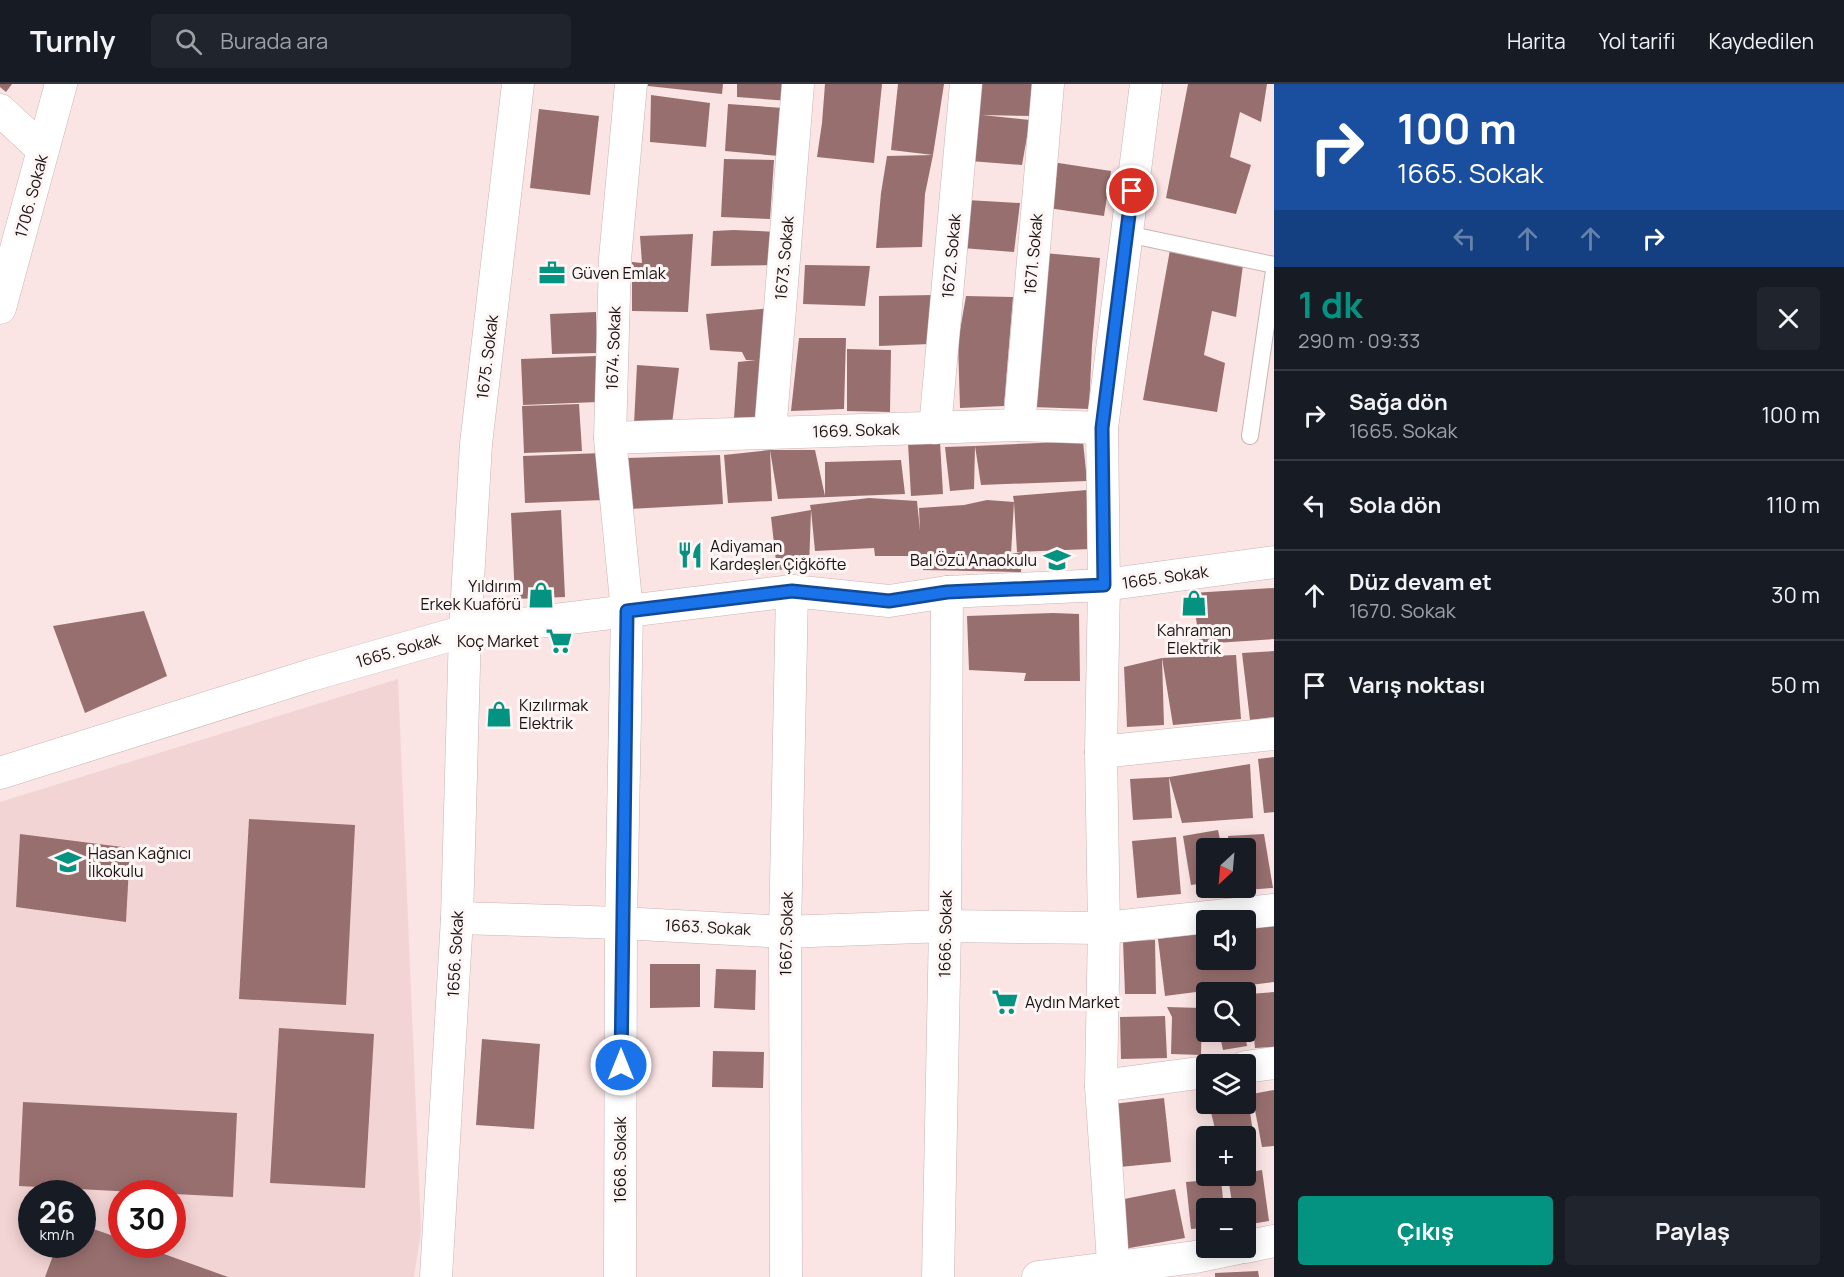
<!DOCTYPE html>
<html lang="tr">
<meta charset="utf-8">
<style>
body{margin:0;font-family:Manrope,sans-serif;background:#20242c;color:#f1f3f6;height:100vh;display:flex;flex-direction:column;font-size:22px;white-space:nowrap}
*{box-sizing:border-box;margin:0}
p{font-size:20px;color:#9ea1a6}
.icon{flex:none;width:33px;height:33px;fill:none;stroke:currentColor;stroke-width:2;stroke-linecap:round;stroke-linejoin:round}
.map{position:relative;flex:1;overflow:hidden}
.details{display:flex;flex-direction:column;background:#171b24;width:570px}
.details>*{flex:none}
.hud{background:#1a4fa0;color:#fff;overflow:hidden}
.needle{width:39px;rotate:206deg}
.tools{position:absolute;left:1196px;top:754px;display:grid;gap:12px}
.tools a{display:grid;place-items:center;width:60px;height:60px;border-radius:6px;background:#171b24;box-shadow:0 3px 15px #0003;font-size:30px}
.speed{position:absolute;left:18px;top:1096px;display:flex;gap:12px;font-size:30px;font-weight:700;text-align:center}
.speed>*{display:grid;place-content:center;width:78px;height:78px;border-radius:50%;background:#171b24;box-shadow:0 3px 15px #0003;line-height:1}
.speed small{font-size:15px;font-weight:400}
.speed .limit{border:9px solid #d22;background:#fff;color:#111}
.pin{position:absolute;display:grid;place-items:center;width:51px;height:51px;color:#fff;margin:-26px;border:3px solid #fff;border-radius:50%;box-shadow:0 2px 6px #0007}
.me{position:absolute;width:66px;margin:-33px;rotate:0deg;stroke-linejoin:round;filter:drop-shadow(0 0 4px #0008)}
.turn{display:flex;align-items:center;gap:21px;height:126px;padding:0 24px;font-size:27px}
.turn .icon{width:78px;height:78px;stroke-width:2.5}
.turn b{display:block;font-size:42px;line-height:51px}
.lanes{display:flex;align-items:center;height:57px;padding:0 24px;background:#0003;justify-content:center;gap:30px;direction:ltr}
.lanes .off{opacity:.35}
.round{display:grid;place-items:center;flex:none;width:63px;height:63px;border-radius:6px;background:#20242c}
.head{display:flex;align-items:center;justify-content:space-between;height:102px;padding:0 24px}
h1{font-size:36px;font-weight:700;line-height:45px;color:#049380}
.action{display:flex;gap:12px;margin-top:auto;padding:12px 24px}
.action a{flex:1;height:69px;border-radius:6px;background:#049380;color:#fff;font-size:24px;font-weight:700;line-height:69px;text-align:center}
.action a+a{background:#20242c;color:#f1f3f6}
ul{padding:0;list-style:none}
li{display:flex;align-items:center;gap:18px;height:90px;padding:0 24px;border-top:2px solid #363941}
li div{flex:1}
li b{display:block;font-size:22px}
li em{font-style:normal}
header{display:flex;align-items:center;gap:36px;box-sizing:border-box;height:84px;padding:0 30px;background:#171b24;border-bottom:2px solid #363941}
header strong{font-size:28px}
nav{display:flex;gap:33px;margin-inline-start:auto;font-size:21px}
.search{width:420px;height:54px;background:#20242c;display:flex;align-items:center;gap:15px;box-sizing:border-box;padding:0 21px;border-radius:6px;color:#9ea1a6;font-size:22px}
main{display:flex;flex:1;min-height:0}
.map>svg:first-child{display:block}
</style>
<header>
<strong>Turnly</strong>
<div class="search"><svg class="icon" aria-label="search" viewBox="0 0 24 24"><circle cx="10" cy="10" r="6"/><path d="M15 15l6 6"/></svg>Burada ara</div>
<nav><a>Harita</a><a>Yol tarifi</a><a>Kaydedilen</a></nav>
</header>
<main>
<div class="map">
<svg width="1274" height="1193" viewBox="0 0 1274 1193">
<rect width="100%" height="100%" fill="#fbe4e4"/>
<!-- built -->
<path fill="#f3d4d4" fill-rule="evenodd" d="M398 595 421 1147 414 1193H0V718ZM32 1110H82V1161H32ZM122 1110H172V1161H122Z"/>
<!-- building -->
<g fill="#986f6f">
<path d="M0 0H12L6 8 0 3Z"/>
<path d="M648 0H723L722 10 648 2Z"/>
<path d="M737 0H791L790 17 737 13Z"/>
<path d="M825 0H882L874 79 817 73 822 39Z"/>
<path d="M898 0H944L933 71 891 66Z"/>
<path d="M981 0H1036L1034 32 982 31 1030 36 1022 81 970 77Z"/>
<path d="M1188 0H1267L1261 38 1240 28 1230 73 1251 81 1236 130 1166 114Z"/>
<path d="M651 11 710 19 706 63 650 58Z"/>
<path d="M728 20 783 24 779 72 725 67Z"/>
<path d="M539 25 599 32 590 111 530 104Z"/>
<path d="M933 71 925 110 922 163 876 164 881 109 887 72Z"/>
<path d="M724 75 774 76 770 135 721 133Z"/>
<path d="M1052 78 1111 87 1104 132 1048 124Z"/>
<path d="M967 116 1020 119 1014 168 962 164Z"/>
<path d="M734 146 778 148 777 181 711 182 713 147Z"/>
<path d="M693 150 688 228 632 227V178L642 179 640 152Z"/>
<path d="M1170 166 1243 181 1236 233 1212 227 1204 271 1225 279 1217 328 1143 316Z"/>
<path d="M1044 169 1100 174 1092 261 1089 325 1032 323Z"/>
<path d="M805 181 870 182 865 222 803 220Z"/>
<path d="M933 211 930 260 879 262V212Z"/>
<path d="M966 212 1013 213 1004 322 960 324 958 258Z"/>
<path d="M773 224 771 335 734 334 738 278 756 276H746L742 268 710 266 706 230Z"/>
<path d="M596 228 597 269 552 270 550 230Z"/>
<path d="M799 254H846L844 325 791 327Z"/>
<path d="M847 265 891 266 890 328 847 327Z"/>
<path d="M596 272 598 318 523 321 521 275Z"/>
<path d="M637 281 679 284 672 340H634Z"/>
<path d="M579 320 582 367 524 369 522 322Z"/>
<path d="M1083 357 1087 397 981 401 975 362Z"/>
<path d="M940 358 943 410 911 412 908 359Z"/>
<path d="M975 362 974 405 950 407 945 363Z"/>
<path d="M770 366H815L825 412V378L901 376 905 410 778 415 770 366 772 417 728 419 724 371Z"/>
<path d="M602 369 604 416 525 419 523 372Z"/>
<path d="M720 371 723 420 629 425 628 374Z"/>
<path d="M1087 406 1090 465 1017 468 1014 418 1011 470 1022 468 1021 488 923 486V472H875L874 464 815 467 811 426 809 484 777 486 771 433 811 426 810 421 869 414 917 417 920 447 919 424 964 421 987 416 1014 418 1013 412Z"/>
<path d="M561 426 565 513 515 515 511 429Z"/>
<path d="M1274 504V555L1200 560 1192 509Z"/>
<path d="M144 527 167 592 85 629 53 542Z"/>
<path d="M1053 529 1079 530 1080 597H1024L1026 589 969 586 967 532Z"/>
<path d="M1274 567V633L1250 636 1242 569Z"/>
<path d="M1236 571 1241 635 1173 641 1162 574Z"/>
<path d="M1162 574 1164 641 1127 643 1124 583Z"/>
<path d="M1274 673V728L1264 729 1258 675Z"/>
<path d="M1250 680 1253 734 1182 739 1169 693 1172 734 1133 736 1130 695 1169 693Z"/>
<path d="M249 735 355 741 346 921 239 915Z"/>
<path d="M1218 746 1222 765H1206V799L1191 801 1183 752Z"/>
<path d="M20 750 130 764 126 838 16 823Z"/>
<path d="M1264 750 1273 804 1245 806V765H1229L1228 752Z"/>
<path d="M1176 753 1181 810 1137 814 1132 757Z"/>
<path d="M1274 840V898L1165 912 1158 855 1206 849V876H1245V844Z"/>
<path d="M1155 856 1156 910H1125L1123 857Z"/>
<path d="M650 880H700V923L650 924Z"/>
<path d="M716 885 756 886 755 926 714 924Z"/>
<path d="M1274 908V963L1255 964 1250 910Z"/>
<path d="M1167 923 1202 924 1201 971 1171 970 1172 933Z"/>
<path d="M1165 932 1167 974 1121 975 1120 933Z"/>
<path d="M279 944 374 950 365 1104 270 1099Z"/>
<path d="M1219 948H1245L1247 962 1223 966Z"/>
<path d="M482 955 540 960 534 1045 476 1041Z"/>
<path d="M713 967 764 968 763 1004 712 1003Z"/>
<path d="M1246 1001 1255 1062 1245 1065V1053H1217L1209 1020H1245Z"/>
<path d="M1274 1006V1062L1262 1063 1252 1010Z"/>
<path d="M1164 1014 1171 1078 1120 1083 1113 1020Z"/>
<path d="M23 1018 237 1029 233 1113 19 1102Z"/>
<path d="M1262 1086 1269 1137 1245 1141V1125H1233L1228 1093 1245 1092V1089Z"/>
<path d="M1221 1095 1224 1125H1206V1144L1191 1145 1186 1098Z"/>
<path d="M1175 1105 1185 1154 1124 1165 1114 1117Z"/>
<path d="M82 1141 122 1155V1161H139L228 1193H45L57 1161H82Z"/>
<path d="M1258 1187 1259 1193H1215V1189Z"/>
</g>
<g fill="none" stroke-linecap="round" stroke-linejoin="round">
<!-- lane casing -->
<g stroke="#c9b4b3" stroke-width="18">
<g id="lane">
<path d="M1127 150 1274 181"/>
<path d="M1250 352 1274 187"/>
</g>
</g>
<!-- street casing -->
<g stroke="#c9b4b3" stroke-width="33">
<g id="street">
<path d="M0 26 43 66"/>
<path d="M0 224 61 0"/>
<path d="M1019 341 1048 0"/>
<path d="M935 344 966 0"/>
<path d="M770 349 798 0"/>
<path d="M610 354 1019 341 1102 344"/>
<path d="M1101 668 1274 650"/>
<path d="M0 689 311 591 465 547 792 507 889 517 947 508 1104 501 1274 478"/>
<path d="M457 834 621 839 785 848 945 842 1104 844 1274 826"/>
<path d="M1245 983 1274 979"/>
<path d="M1101 1002 1206 988"/>
<path d="M1245 1163 1274 1157"/>
<path d="M436 1193 457 834 465 547 476 360 518 0"/>
<path d="M620 1193 621 839 627 527 610 354 615 175 631 0"/>
<path d="M786 1193 785 848 792 507"/>
<path d="M938 1193 945 842 947 508"/>
<path d="M1038 1193 1195 1173 1238 1164"/>
<path d="M1114 1193 1101 1002 1104 844 1101 668 1104 501 1102 344 1146 0"/>
</g>
</g>
<!-- lane -->
<use href="#lane" stroke="#fff" stroke-width="16"/>
<!-- street -->
<use href="#street" stroke="#fff" stroke-width="32"/>
</g>
<g fill="none" stroke-linecap="round" stroke-linejoin="round">
<!-- route casing -->
<g stroke="#114b97" stroke-width="15">
<path id="route" d="M621 981 627 527 792 507 889 517 947 508 1104 501 1102 344 1132 107"/>
</g>
<!-- route -->
<use href="#route" stroke="#1a73e8" stroke-width="10"/>
</g>
<!-- icons -->
<defs>
<g id="office-bare" transform="scale(2.07)"><path d="M-6-3h4V-5.5h4V-3h4V5H-6ZM-1-4.5V-3h2v-1.5ZM-6 0V1H6V0Z" fill="#049380" stroke="#fef5f5" stroke-width="2.5" paint-order="stroke"/></g>
<g id="restaurant-bare" transform="scale(2.07)"><path d="M-5-6h1v4h1v-4h1v4h1v-4h1v5L-1.5 .5V6h-2V.5L-5-1ZM5-6V6H3V1.5H1.5Q1.5-4 5-6Z" fill="#049380" stroke="#fef5f5" stroke-width="2.5" paint-order="stroke"/></g>
<g id="school-bare" transform="scale(2.07)"><path d="M0-5L7-2L0 1L-7-2ZM-4 1L0 2.5L4 1V4Q0 6-4 4Z" fill="#049380" stroke="#fef5f5" stroke-width="2.5" paint-order="stroke"/></g>
<g id="shop-bare" transform="scale(2.07)"><path d="M-5-2.5h2.3a2.7 3.5 0 0 1 5.4 0H5L5.5 6h-11ZM-1.5-2.5h3a1.5 2.3 0 0 0-3 0Z" fill="#049380" stroke="#fef5f5" stroke-width="2.5" paint-order="stroke"/></g>
<g id="supermarket-bare" transform="scale(2.07)"><path d="M-6-5.5h2.5l.6 2H6L4.5 2H-2.5L-4.4-4H-6ZM-1.5 3.2a1.3 1.3 0 1 0 .1 0ZM3 3.2a1.3 1.3 0 1 0 .1 0Z" fill="#049380" stroke="#fef5f5" stroke-width="2.5" paint-order="stroke"/></g>
</defs>
<g fill-rule="evenodd">
<use href="#office-bare" x="552" y="189"/>
<use href="#restaurant-bare" x="690" y="471"/>
<use href="#school-bare" x="1057" y="476"/>
<use href="#shop-bare" x="541" y="511"/>
<use href="#shop-bare" x="1194" y="519"/>
<use href="#supermarket-bare" x="559" y="557"/>
<use href="#shop-bare" x="499" y="630"/>
<use href="#school-bare" x="68" y="778"/>
<use href="#supermarket-bare" x="1005" y="918"/>
</g>
<g text-anchor="middle" dominant-baseline="central" stroke-width="6" stroke-linejoin="round" paint-order="stroke">
<!-- street labels -->
<g font-size="16" fill="#181111" stroke="#fef5f5">
<text transform="translate(31 112) rotate(-75)">1706. Sokak</text>
<text transform="translate(1033 170) rotate(-85)">1671. Sokak</text>
<text transform="translate(951 172) rotate(-85)">1672. Sokak</text>
<text transform="translate(784 174) rotate(-85)">1673. Sokak</text>
<text transform="translate(613 264) rotate(-88)">1674. Sokak</text>
<text transform="translate(487 273) rotate(-83)">1675. Sokak</text>
<text transform="translate(856 346) rotate(-2)">1669. Sokak</text>
<text transform="translate(1165 493) rotate(-8)">1665. Sokak</text>
<text transform="translate(398 566) rotate(-16)">1665. Sokak</text>
<text transform="translate(708 843) rotate(3)">1663. Sokak</text>
<text transform="translate(786 850) rotate(-89)">1667. Sokak</text>
<text transform="translate(945 850) rotate(-89)">1666. Sokak</text>
<text transform="translate(455 870) rotate(-87)">1656. Sokak</text>
<text transform="translate(620 1076) rotate(-90)">1668. Sokak</text>
</g>
<!-- poi labels -->
<g font-size="16" fill="#181111" stroke="#fef5f5" text-anchor="start">
<text x="572" y="189">Güven Emlak</text>
<text x="710" y="462">Adiyaman<tspan x="710" dy="18">Kardeşler Çiğköfte</tspan></text>
<text x="1037" y="476" text-anchor="end">Bal Özü Anaokulu</text>
<text x="521" y="502" text-anchor="end">Yıldırım<tspan x="521" dy="18">Erkek Kuaförü</tspan></text>
<text x="1194" y="546" text-anchor="middle">Kahraman<tspan x="1194" dy="18">Elektrik</tspan></text>
<text x="539" y="557" text-anchor="end">Koç Market</text>
<text x="519" y="621">Kızılırmak<tspan x="519" dy="18">Elektrik</tspan></text>
<text x="88" y="769">Hasan Kağnıcı<tspan x="88" dy="18">İlkokulu</tspan></text>
<text x="1025" y="918">Aydın Market</text>
</g>
</g>
</svg>
<div class="tools">
<a><svg class="needle" viewBox="-14 -14 28 28"><path d="M0-13l5 13h-10z" fill="#e53935"/><path d="M0 13l5-13h-10z" fill="#9ea1a6"/></svg></a>
<a><svg class="icon" aria-label="sound" viewBox="0 0 24 24"><path d="M4 9h4l5-4v14l-5-4H4zM17 9q2 3 0 6"/></svg></a>
<a><svg class="icon" aria-label="search" viewBox="0 0 24 24"><circle cx="10" cy="10" r="6"/><path d="M15 15l6 6"/></svg></a>
<a><svg class="icon" aria-label="layers" viewBox="0 0 24 24"><path d="M12 4l9 5-9 5-9-5zM3 14l9 5 9-5"/></svg></a>
<a>+</a>
<a>−</a>
</div>
<div class="speed"><div>26<small>km/h</small></div><div class="limit">30</div></div>
<div class="pin" style="left:1132px;top:107px;background:#d93025"><svg class="icon" aria-label="arrive" viewBox="0 0 24 24"><path d="M6 21V4h12l-3 4 3 4H6"/></svg></div>
<svg class="me" style="left:621px;top:981px" viewBox="-20 -20 40 40"><circle r="17" fill="#1a73e8" stroke="#fff" stroke-width="3"/><path d="M0-11L8 9 0 5-8 9z" fill="#fff"/></svg>
</div>
<section class="details">
<div class="hud">
<div class="turn"><svg class="icon" aria-label="right" viewBox="0 0 24 24"><path d="M7 20v-9h11M14 6l5 5-5 5"/></svg><div><b>100 m</b>1665. Sokak</div></div>
<div class="lanes"><svg class="icon off" aria-label="left" viewBox="0 0 24 24"><path d="M17 20v-9H6M10 6l-5 5 5 5"/></svg><svg class="icon off" aria-label="ahead" viewBox="0 0 24 24"><path d="M12 20V5M6 11l6-6 6 6"/></svg><svg class="icon off" aria-label="ahead" viewBox="0 0 24 24"><path d="M12 20V5M6 11l6-6 6 6"/></svg><svg class="icon" aria-label="right" viewBox="0 0 24 24"><path d="M7 20v-9h11M14 6l5 5-5 5"/></svg></div>
</div>
<div class="head"><div><h1>1 dk</h1><p>290 m · 09:33</p></div><a class="round"><svg class="icon" aria-label="close" viewBox="0 0 24 24"><path d="M6 6l12 12M18 6L6 18"/></svg></a></div>
<ul>
<li><svg class="icon" aria-label="right" viewBox="0 0 24 24"><path d="M7 20v-9h11M14 6l5 5-5 5"/></svg><div><b>Sağa dön</b><p>1665. Sokak</p></div><em>100 m</em></li>
<li><svg class="icon" aria-label="left" viewBox="0 0 24 24"><path d="M17 20v-9H6M10 6l-5 5 5 5"/></svg><div><b>Sola dön</b></div><em>110 m</em></li>
<li><svg class="icon" aria-label="ahead" viewBox="0 0 24 24"><path d="M12 20V5M6 11l6-6 6 6"/></svg><div><b>Düz devam et</b><p>1670. Sokak</p></div><em>30 m</em></li>
<li><svg class="icon" aria-label="arrive" viewBox="0 0 24 24"><path d="M6 21V4h12l-3 4 3 4H6"/></svg><div><b>Varış noktası</b></div><em>50 m</em></li>
</ul>
<div class="action"><a>Çıkış</a><a>Paylaş</a></div>
</section>
</main>
